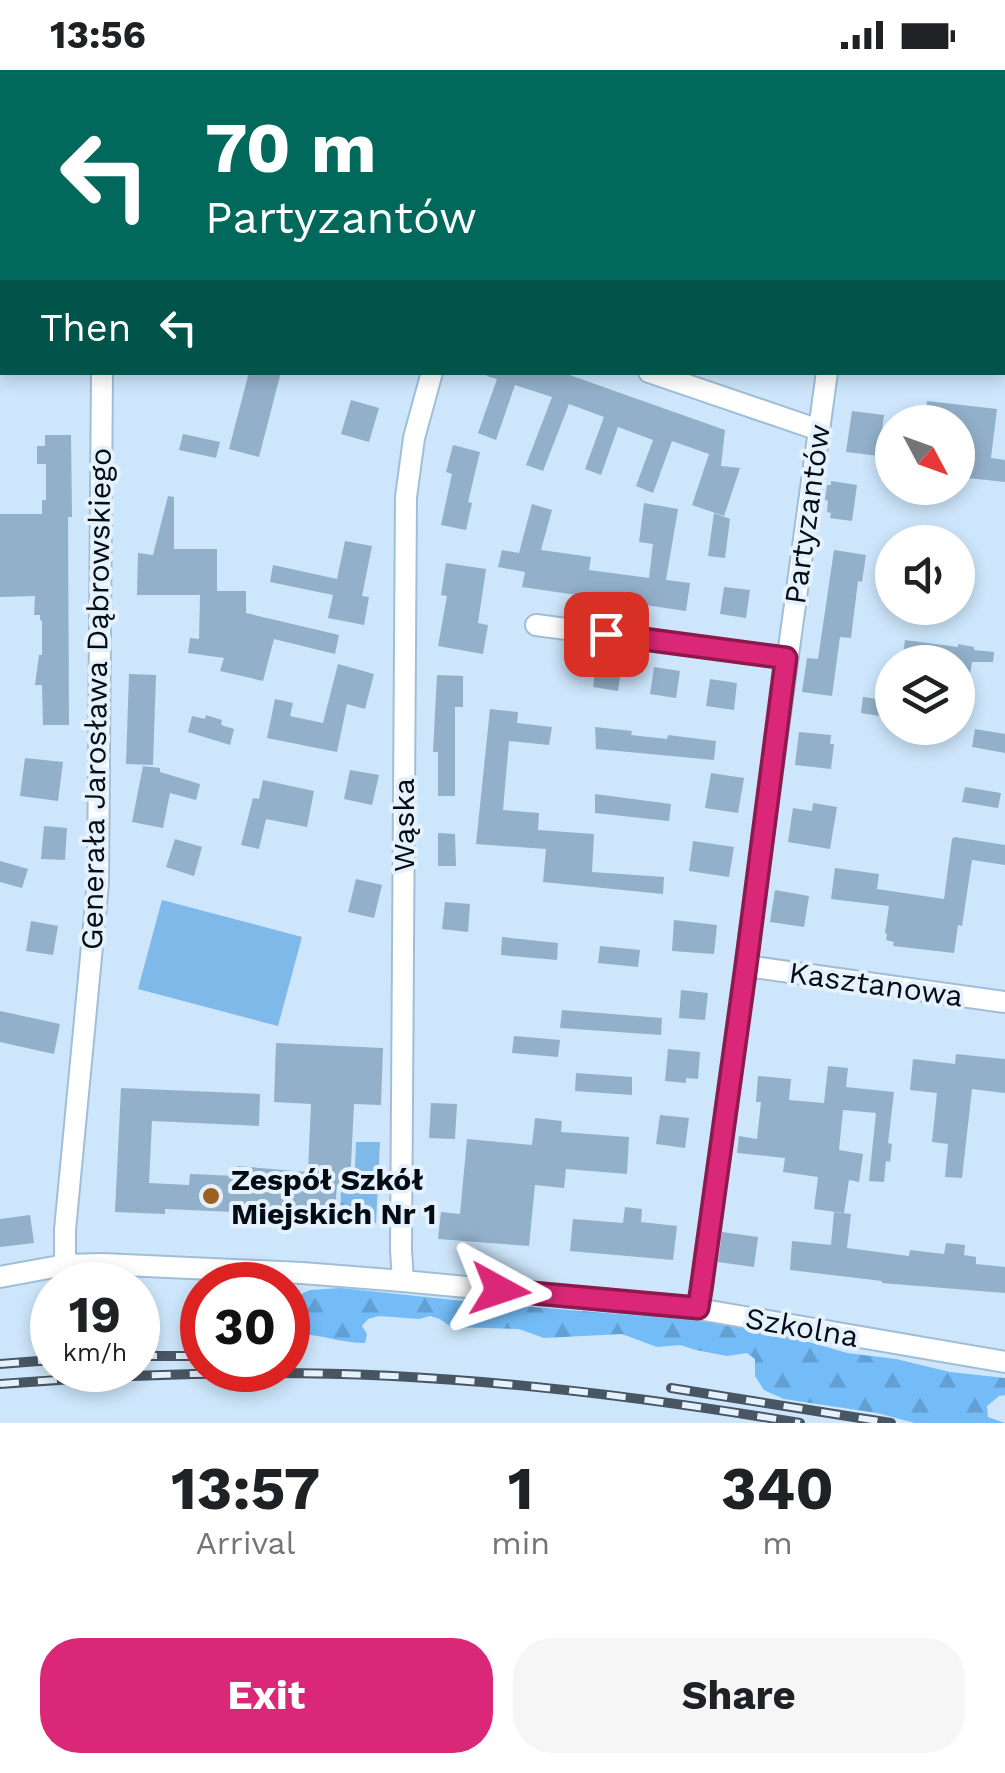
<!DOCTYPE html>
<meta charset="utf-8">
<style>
body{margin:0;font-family:"Work Sans",sans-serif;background:#f6f6f6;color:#202124;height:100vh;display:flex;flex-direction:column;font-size:38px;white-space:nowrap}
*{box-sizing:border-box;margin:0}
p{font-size:32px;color:#757577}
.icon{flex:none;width:55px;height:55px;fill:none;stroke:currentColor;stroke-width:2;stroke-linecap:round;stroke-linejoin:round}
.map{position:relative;height:1353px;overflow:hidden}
.drawer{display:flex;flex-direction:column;background:#fff;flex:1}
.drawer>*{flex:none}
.guide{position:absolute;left:0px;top:0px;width:1005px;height:305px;box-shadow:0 5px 15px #0003;background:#00695c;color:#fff;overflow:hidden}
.needle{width:65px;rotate:131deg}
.buttons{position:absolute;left:875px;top:335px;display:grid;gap:20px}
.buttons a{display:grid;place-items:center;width:100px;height:100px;border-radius:50%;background:#fff;box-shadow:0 5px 15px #0003;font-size:50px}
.speed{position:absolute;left:30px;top:1192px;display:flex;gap:20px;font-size:50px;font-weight:700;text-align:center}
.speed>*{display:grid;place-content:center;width:130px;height:130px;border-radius:50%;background:#fff;box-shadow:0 5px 15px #0003;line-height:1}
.speed small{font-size:25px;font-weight:400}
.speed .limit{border:15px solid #d22;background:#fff;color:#111}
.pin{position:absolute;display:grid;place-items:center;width:85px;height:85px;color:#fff;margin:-42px;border-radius:20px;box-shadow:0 5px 15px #0006}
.me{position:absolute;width:110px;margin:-55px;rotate:95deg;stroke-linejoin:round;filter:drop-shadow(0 0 8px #0008)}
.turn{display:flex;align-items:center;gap:35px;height:210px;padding:0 40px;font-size:45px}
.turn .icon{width:130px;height:130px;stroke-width:2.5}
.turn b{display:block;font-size:70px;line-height:85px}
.then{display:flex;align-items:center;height:95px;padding:0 40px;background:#0003;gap:20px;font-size:38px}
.eta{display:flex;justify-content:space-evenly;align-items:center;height:170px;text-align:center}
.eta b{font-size:60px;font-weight:700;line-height:70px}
.action{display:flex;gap:20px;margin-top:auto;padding:20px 40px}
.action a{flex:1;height:115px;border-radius:40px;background:#db2777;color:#fff;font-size:40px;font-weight:700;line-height:115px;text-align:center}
.action a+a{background:#f6f6f6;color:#202124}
.status{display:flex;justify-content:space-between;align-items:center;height:70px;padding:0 50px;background:#fff;direction:ltr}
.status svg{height:28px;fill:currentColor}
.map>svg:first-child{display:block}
</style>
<div class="status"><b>13:56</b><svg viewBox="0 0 49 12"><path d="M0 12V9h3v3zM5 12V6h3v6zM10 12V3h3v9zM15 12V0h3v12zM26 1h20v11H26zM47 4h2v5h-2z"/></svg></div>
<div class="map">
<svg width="1005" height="1353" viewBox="0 0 1005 1353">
<defs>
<pattern id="forest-firs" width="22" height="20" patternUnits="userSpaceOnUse" patternTransform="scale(2.5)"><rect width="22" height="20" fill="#73bcf7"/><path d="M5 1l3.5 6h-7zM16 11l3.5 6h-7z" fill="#62a0d3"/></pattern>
<pattern id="park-tufts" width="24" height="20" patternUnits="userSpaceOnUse" patternTransform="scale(2.5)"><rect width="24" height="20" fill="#7eb9e9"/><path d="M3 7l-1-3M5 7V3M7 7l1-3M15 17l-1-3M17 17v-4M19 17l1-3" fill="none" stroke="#6b9ec7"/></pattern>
</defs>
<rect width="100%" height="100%" fill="#cde6fb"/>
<!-- grass -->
<path fill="#7eb9e9" d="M162 830 302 867 278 956 138 919Z"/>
<!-- forest -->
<path fill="url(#forest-firs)" d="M340 1218 483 1233 719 1252 788 1266 847 1283 896 1289 950 1302 1005 1308V1325L999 1326 987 1336 988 1347 1005 1353H915L877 1343 784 1329 764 1320 755 1306V1289L747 1283 727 1286 696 1280 680 1275 657 1277 622 1264 544 1268 519 1259 451 1257 440 1249 430 1246 419 1249 379 1246 368 1249 362 1256 367 1264 365 1273C343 1273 322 1265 300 1264L288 1249 295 1227 310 1220Z"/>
<!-- park -->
<path fill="url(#park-tufts)" d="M356 1072H380L376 1153 340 1151 341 1119H354Z"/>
<!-- building -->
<g fill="#92b0c9">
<path d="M249 302H281L259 387 229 379Z"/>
<path d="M487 302H561L725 360 721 396 740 398 724 446 692 435 709 384 672 371 653 423 636 416 653 370 618 357 601 405 585 399 604 347 569 334 543 401 526 395 552 327 515 315 496 370 478 363 497 309 487 306Z"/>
<path d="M351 330 379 338 369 372 341 364Z"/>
<path d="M927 331 997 339 991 388 1005 390V412L958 407 962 365H958V352H925Z"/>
<path d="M852 341 884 345 879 386 846 382Z"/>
<path d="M183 364 220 372 216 388 179 380Z"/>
<path d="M45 365H71L72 447H68L69 655H43L42 615H35L39 585H42V551L40 550V545H34L35 526 0 527V444H42V430H46V394H37V376H45Z"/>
<path d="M453 375 480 382 468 432 472 433 466 460 441 455 452 404 446 402Z"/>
<path d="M831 411 857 415 852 451 830 448 831 443 827 442 828 431 825 430 827 415H831Z"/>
<path d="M168 426 174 427V479H217V521H246V543L339 565 335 584 274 569 263 611 220 601 224 588 188 583 190 568 199 569 200 525H137L138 483 153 485Z"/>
<path d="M644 433 678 439 666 510 690 513 686 541 522 517 525 502 498 497 502 480 519 483 532 434 552 440 541 480 591 487 589 500 649 508 653 474 639 472Z"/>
<path d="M714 443 730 449 725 488 708 486Z"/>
<path d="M345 471 372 476 362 526 369 527 364 555 328 548 333 525 270 512 273 495 337 509Z"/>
<path d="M834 480 866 485 862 512 858 511 851 568 840 567 832 626 802 622 807 588 818 589Z"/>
<path d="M446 493 486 499 478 553 488 555 483 584 438 576 447 526 441 525Z"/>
<path d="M724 517 750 520 746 548 720 544Z"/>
<path d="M905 570 958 577V574L974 577V580L994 582 993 592H972L967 623 958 622V592H902Z"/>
<path d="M597 589 622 593 618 621 593 617Z"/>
<path d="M338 594 374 604 365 639 347 634 337 682 267 668 275 629 293 633 290 646 323 653Z"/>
<path d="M654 597 680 601 676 628 650 624Z"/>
<path d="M129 604 156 605 153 695 126 694Z"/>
<path d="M437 605 463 606V637H455V726H438V682H433Z"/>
<path d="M710 609 737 613 734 640 706 636Z"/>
<path d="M863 627 892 631V648L861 643Z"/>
<path d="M490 639 518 642 517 653 552 657 549 675 509 671 503 740 539 743 538 760 594 764 592 802 664 807 663 824 543 812 546 779 476 774Z"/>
<path d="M206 645 222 650 221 655 234 659 230 675 188 662 192 646 205 649Z"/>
<path d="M595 657 632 661 631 665 667 669 668 665 716 671 714 690 596 679Z"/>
<path d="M975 659 1005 664V683L972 677Z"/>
<path d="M799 662 831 665 830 674H834L831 699 795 695Z"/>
<path d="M25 688 63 692 58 731 20 726Z"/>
<path d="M143 696 160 698V702L200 714 196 730 170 723 163 758 132 752Z"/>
<path d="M350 700 379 705 372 735 344 729Z"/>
<path d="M711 703 744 708 738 743 705 738Z"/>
<path d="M263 710 314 721 307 757 266 749 259 779 241 775 253 728 259 729Z"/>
<path d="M965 717 1001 723 998 738 962 732Z"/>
<path d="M595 724 671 734 669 751 595 743Z"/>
<path d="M813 733 837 737 830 779 788 772 793 738 812 741Z"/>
<path d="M44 756 67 758 65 790 41 789Z"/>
<path d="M438 763 455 764 456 796H438Z"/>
<path d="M955 767 1005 775V795L972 790 962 856 958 855 954 883 893 876 894 872 886 870 887 864 885 863 889 836 831 829 835 798 879 804 877 819 944 829 952 769Z"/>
<path d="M175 769 202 777 194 806 166 797Z"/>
<path d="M693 771 734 777 729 807 689 801Z"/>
<path d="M0 791 28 799 22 818 0 812Z"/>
<path d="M356 809 382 815 374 848 348 842Z"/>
<path d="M775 820 809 826 804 857 770 852Z"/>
<path d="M445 832 470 834 468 862 442 859Z"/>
<path d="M674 850 717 855 714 884 672 881Z"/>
<path d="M31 851 58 856 53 885 26 881Z"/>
<path d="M502 867 558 873 557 890 501 885Z"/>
<path d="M600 876 640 880 638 897 598 893Z"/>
<path d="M681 920 708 923 705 950 679 948Z"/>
<path d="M562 940 662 948 661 965 560 958Z"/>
<path d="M0 941 60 954 54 984 0 972Z"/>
<path d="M514 966 560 970 558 987 512 983Z"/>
<path d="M276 973 383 978 381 1035 354 1034 350 1115H337L335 1141 256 1137V1143L165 1139V1144L115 1142 121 1018 260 1024 259 1056 152 1051 149 1113 189 1115 190 1104 237 1106V1096L308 1102 311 1034 274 1032Z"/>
<path d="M668 979 700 982 698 1009 686 1008V1013L665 1011Z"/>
<path d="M956 984 1005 989V1023L972 1019 962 1108 945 1107 948 1074 932 1072 937 1023 910 1020 913 989 955 994Z"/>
<path d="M828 996 848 998 846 1017 894 1022 888 1073 892 1074 890 1092 886 1091 884 1112 869 1111 876 1043 843 1040 839 1080 863 1084 859 1112 849 1110 844 1143 814 1139 818 1107 783 1102 785 1088 737 1083 739 1066 757 1069 761 1032H756L758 1006 791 1009 789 1030 824 1033Z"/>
<path d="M576 1003 632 1007V1025L575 1021Z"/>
<path d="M431 1033 457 1034 455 1069 429 1068Z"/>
<path d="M660 1045 689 1048 685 1078 656 1074Z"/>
<path d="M535 1048 562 1051 561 1062 629 1067 627 1104 566 1099 564 1118 535 1115 529 1176 438 1169 441 1142 460 1144 467 1069 532 1075Z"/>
<path d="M625 1137 642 1139 641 1152 677 1156 673 1190 570 1181 573 1149 623 1153Z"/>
<path d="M834 1142 851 1144 847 1178 909 1186 910 1180 944 1184 946 1173 965 1175 964 1185 976 1187V1194L1005 1197V1223L882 1213V1211L790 1200 792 1171 831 1175Z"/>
<path d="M30 1145 34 1173 0 1177V1149Z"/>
<path d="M722 1162 758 1167 754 1197 718 1192Z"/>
</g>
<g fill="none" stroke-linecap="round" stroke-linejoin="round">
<!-- street casing -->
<g stroke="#a0bed8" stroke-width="24">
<g id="street">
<path d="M546 0 554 2"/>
<path d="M112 2V0"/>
<path d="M868 2V0"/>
<path d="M0 112H2"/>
<path d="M1002 151 1005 152"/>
<path d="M649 302 819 360"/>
<path d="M536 555 786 588"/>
<path d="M746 896 1005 932"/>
<path d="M65 1195V1160L98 813 102 302"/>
<path d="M0 1207 65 1195 102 1194 302 1203 403 1211 698 1239 1005 1292"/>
<path d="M403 1211 401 1180 406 427 414 368 432 302"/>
<path d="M698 1239 827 302"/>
</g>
</g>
<!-- street -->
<use href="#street" stroke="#fff" stroke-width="20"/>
<!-- rail casing -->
<g stroke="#485663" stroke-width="10">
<g id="rail">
<path d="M138 1286H202"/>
<path d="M0 1294 52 1290"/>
<path d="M0 1314C90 1307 182 1303 273 1303 450 1303 626 1324 800 1353"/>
<path d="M671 1318 891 1353"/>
</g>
</g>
<!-- rail -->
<use href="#rail" stroke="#e5f1fc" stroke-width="6" stroke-dasharray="19" stroke-linecap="butt"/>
</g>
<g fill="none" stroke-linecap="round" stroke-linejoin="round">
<!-- route casing -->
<g stroke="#8e194d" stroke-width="25">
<path id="route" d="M500 1220 698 1238 701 1220 746 896 786 588 606 564"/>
</g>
<!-- route -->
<use href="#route" stroke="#db2777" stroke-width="18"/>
</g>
<!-- markers -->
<circle fill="#9c6121" stroke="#e5f1fc" stroke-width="4" cx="211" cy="1126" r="10"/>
<g text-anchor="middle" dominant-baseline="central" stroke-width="8" stroke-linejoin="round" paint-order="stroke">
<!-- street labels -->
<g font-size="30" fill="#030c15" stroke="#e5f1fc">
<text transform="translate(807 444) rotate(-82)">Partyzantów</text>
<text transform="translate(96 629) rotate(-89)">Generała Jarosława Dąbrowskiego</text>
<text transform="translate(403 755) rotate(-90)">Wąska</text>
<text transform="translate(876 914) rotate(8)">Kasztanowa</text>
<text transform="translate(802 1257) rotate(10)">Szkolna</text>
</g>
<!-- poi labels -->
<g font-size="30" font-weight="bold" fill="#030c15" stroke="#e5f1fc" text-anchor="start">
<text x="231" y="1109">Zespół Szkół<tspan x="231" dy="34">Miejskich Nr 1</tspan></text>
</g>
</g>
</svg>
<div class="buttons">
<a><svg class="needle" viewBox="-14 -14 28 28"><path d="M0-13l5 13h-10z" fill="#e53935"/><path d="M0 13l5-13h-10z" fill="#757577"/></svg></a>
<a><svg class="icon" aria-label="sound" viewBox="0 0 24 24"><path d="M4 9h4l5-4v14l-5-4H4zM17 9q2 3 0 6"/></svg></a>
<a><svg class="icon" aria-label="layers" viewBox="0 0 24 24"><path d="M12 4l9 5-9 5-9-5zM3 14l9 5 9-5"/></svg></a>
</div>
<div class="speed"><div>19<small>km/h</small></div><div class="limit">30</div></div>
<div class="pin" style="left:606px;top:564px;background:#d93025"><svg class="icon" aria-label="arrive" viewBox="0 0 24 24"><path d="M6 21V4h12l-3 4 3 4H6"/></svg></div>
<svg class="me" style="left:500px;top:1220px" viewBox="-20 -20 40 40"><path d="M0-17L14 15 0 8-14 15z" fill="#db2777" stroke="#fff" stroke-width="4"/></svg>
<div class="guide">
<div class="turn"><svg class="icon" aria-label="left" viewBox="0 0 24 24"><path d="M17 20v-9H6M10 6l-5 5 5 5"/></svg><div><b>70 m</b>Partyzantów</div></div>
<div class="then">Then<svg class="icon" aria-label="left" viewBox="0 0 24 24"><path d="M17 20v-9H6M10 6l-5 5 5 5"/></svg></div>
</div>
</div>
<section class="drawer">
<div class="eta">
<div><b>13:57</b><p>Arrival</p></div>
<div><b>1</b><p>min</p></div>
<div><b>340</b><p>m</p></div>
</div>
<div class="action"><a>Exit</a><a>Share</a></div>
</section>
